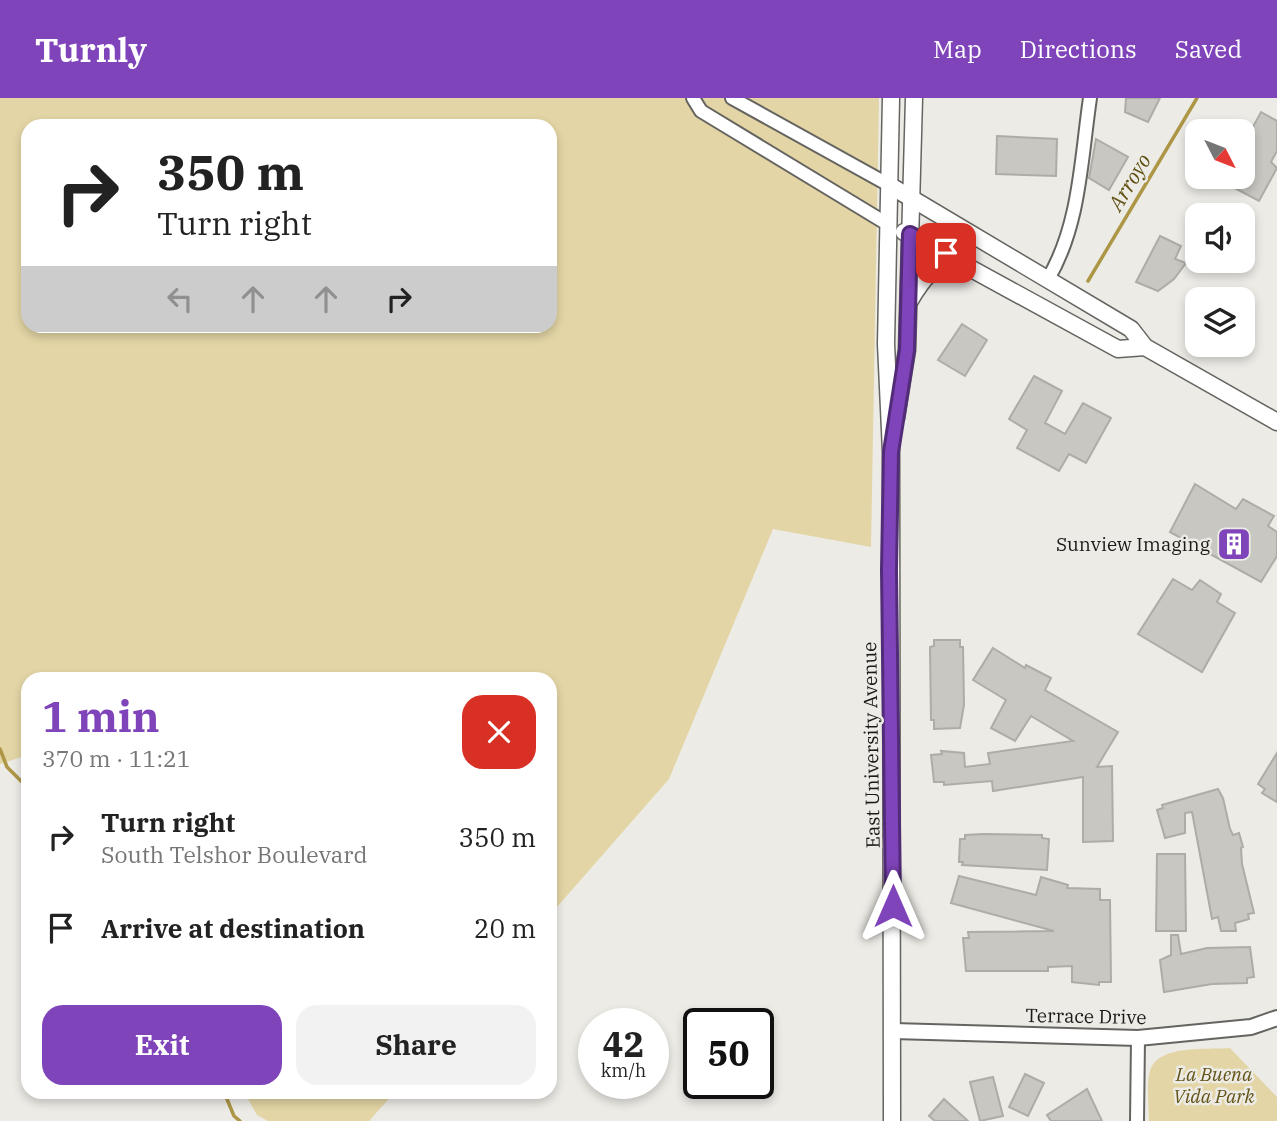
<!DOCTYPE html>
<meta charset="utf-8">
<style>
body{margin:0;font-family:"IBM Plex Serif",serif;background:#f2f2f2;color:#222;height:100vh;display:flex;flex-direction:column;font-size:26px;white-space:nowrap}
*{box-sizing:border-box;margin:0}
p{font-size:23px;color:#767676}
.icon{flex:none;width:38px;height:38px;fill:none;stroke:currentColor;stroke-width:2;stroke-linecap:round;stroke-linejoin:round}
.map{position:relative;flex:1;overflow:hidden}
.drawer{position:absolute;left:21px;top:574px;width:536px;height:427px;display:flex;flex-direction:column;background:#fff;border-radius:21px;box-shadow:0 4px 10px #0003}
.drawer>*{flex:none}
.banner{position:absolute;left:21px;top:21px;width:536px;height:214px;border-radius:21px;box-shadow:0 4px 10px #0003;background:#fff;color:#222;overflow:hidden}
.needle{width:46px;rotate:132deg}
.tools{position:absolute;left:1185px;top:21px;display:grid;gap:14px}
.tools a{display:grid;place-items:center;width:70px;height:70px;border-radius:14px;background:#fff;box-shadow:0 4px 10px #0003;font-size:35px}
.speed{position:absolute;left:578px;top:910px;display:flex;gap:14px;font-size:35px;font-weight:700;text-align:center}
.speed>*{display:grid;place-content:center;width:91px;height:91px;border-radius:50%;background:#fff;box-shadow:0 4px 10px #0003;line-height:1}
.speed small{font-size:18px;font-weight:400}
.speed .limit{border:4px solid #111;border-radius:10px;background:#fff;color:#111}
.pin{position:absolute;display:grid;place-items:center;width:60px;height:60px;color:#fff;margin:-30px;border-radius:14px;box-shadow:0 4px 10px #0006}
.me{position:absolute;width:77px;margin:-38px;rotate:0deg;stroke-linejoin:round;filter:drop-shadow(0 0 5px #0008)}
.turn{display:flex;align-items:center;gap:24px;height:147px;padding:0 21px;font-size:32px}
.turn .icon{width:91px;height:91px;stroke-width:2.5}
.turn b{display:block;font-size:49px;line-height:60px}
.lanes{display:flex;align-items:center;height:66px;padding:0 21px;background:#0003;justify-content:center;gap:35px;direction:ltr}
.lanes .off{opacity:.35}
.round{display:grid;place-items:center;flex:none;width:74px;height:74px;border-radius:21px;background:#f2f2f2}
.headline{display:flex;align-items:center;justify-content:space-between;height:119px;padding:0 21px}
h1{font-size:42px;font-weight:700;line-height:52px;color:#7f44ba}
.action{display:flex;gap:14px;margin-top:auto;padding:14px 21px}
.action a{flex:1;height:80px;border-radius:21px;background:#7f44ba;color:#fff;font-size:28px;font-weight:700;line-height:80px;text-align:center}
.action a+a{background:#f2f2f2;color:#222}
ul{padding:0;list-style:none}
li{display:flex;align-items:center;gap:21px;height:91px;padding:0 21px}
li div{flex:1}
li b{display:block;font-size:26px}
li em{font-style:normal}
header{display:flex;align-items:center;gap:42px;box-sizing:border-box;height:98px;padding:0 35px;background:#7f44ba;color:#fff}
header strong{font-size:33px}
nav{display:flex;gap:38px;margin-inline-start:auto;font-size:24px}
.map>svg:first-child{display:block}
</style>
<header>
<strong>Turnly</strong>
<nav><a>Map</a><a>Directions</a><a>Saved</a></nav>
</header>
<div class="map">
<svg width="1277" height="1023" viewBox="0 0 1277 1023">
<rect width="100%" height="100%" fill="#ecebe6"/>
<!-- green -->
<g fill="#e3d5a5" fill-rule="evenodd">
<path d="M0 0H879L871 449 773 431 669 681 550 817V581H28V657L0 666ZM28 28H550V228H28Z"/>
<path d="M1230 950 1277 999V1023H1149C1149 1008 1146 987 1150 973 1158 946 1207 952 1230 950Z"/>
<path d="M244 994H395L369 1023H268L257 1017Z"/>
</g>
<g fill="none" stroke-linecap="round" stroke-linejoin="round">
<!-- stream -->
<g stroke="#ad9646" stroke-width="3.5">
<path d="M1088 183 1197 0"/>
<path d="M0 651 7 669 28 690"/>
<path d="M224 994 234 1018 240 1023"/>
</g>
</g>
<!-- building -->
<g fill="#c8c7c2" stroke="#adaca7" stroke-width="2">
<path d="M1126 0H1160L1148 24 1125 14Z"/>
<path d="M1261 14 1277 23V53L1271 64 1277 70 1259 103 1229 87 1234 79H1242V49Z"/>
<path d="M997 38 1057 41 1056 78 996 76Z"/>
<path d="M1096 41 1128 59 1109 92 1089 80Z"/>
<path d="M1160 138 1181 148 1175 161 1186 165 1174 181 1158 193 1136 184Z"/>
<path d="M962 226 987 242 965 278 938 262Z"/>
<path d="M1034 278 1062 293 1045 325 1065 336 1083 305 1111 320 1086 365 1069 356 1059 373 1017 350 1027 332 1009 321Z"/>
<path d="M1195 386 1236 411 1243 401 1274 418 1268 428 1277 434V458L1261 484 1170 434Z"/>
<path d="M1173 481 1192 492 1200 482 1221 496 1217 504 1235 515 1202 574 1138 536Z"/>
<path d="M934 542H960V549H963L964 607 960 630 934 631V622H931L930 549 934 548Z"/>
<path d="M993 550 1025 570 1026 567 1051 580 1045 592 1118 634 1097 669 1112 668 1113 743 1083 744V679L993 693 992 683 944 687V684H934L931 657 942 656 941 653 964 655 965 669 990 666 988 655 1073 643 1031 618 1015 643 991 630 1006 602 973 582Z"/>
<path d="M1277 655V704L1262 695 1265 691 1258 686Z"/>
<path d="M1218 691 1223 700 1230 731 1233 737 1239 735 1243 749 1241 750 1242 766 1254 815 1248 816 1249 821 1235 825 1236 833H1221L1218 819 1212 821 1192 714 1185 715V735L1165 740 1157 712 1163 710 1162 707Z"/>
<path d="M984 736 1042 737V740L1049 741 1047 772 962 767 963 764H959L960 741H965V737Z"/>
<path d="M1157 756H1185L1186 833H1156Z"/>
<path d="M959 778 1036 797 1041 779 1068 787 1067 790 1100 791V802H1110L1111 884H1099V887L1072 884V868L1048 869V873H966L963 840H969L968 834 1054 833 951 805Z"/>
<path d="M1171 837H1178L1181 856 1207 850 1250 849 1254 879 1247 880V885L1212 886 1164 894 1160 862 1171 857Z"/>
<path d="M1025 976 1044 985 1028 1018 1009 1009Z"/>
<path d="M993 979 1003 1018 980 1023 970 984Z"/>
<path d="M1087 991 1102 1023H1051L1047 1017Z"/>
<path d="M944 1001 968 1023H935L929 1018Z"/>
</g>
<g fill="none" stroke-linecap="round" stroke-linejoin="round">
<!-- minor casing -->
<g stroke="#656460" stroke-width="16">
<g id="minor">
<path d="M693 0 701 13 889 127"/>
<path d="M732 0 889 87"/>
<path d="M1048 181C1080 127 1081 61 1090 0"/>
<path d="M1137 1023 1138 940"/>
</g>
</g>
<!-- tertiary casing -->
<g stroke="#656460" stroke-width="18">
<path id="tertiary" d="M893 933 1138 940 1251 929 1277 920"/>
</g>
<!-- secondary casing -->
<g stroke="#656460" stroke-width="19">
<g id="secondary">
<path d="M891 0 886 246 891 354 892 1023"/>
<path d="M889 87 1131 231 1145 249 1277 324"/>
<path d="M904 134 1118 251 1145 249"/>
<path d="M909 204C923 180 933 165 963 165"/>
<path d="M896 320 907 252 914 0"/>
</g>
</g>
<!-- minor -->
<use href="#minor" stroke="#fff" stroke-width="12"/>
<!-- tertiary -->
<use href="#tertiary" stroke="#fff" stroke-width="14"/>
<!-- secondary -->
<use href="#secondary" stroke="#fff" stroke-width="16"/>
</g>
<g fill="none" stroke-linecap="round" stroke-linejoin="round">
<!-- route casing -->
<g stroke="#532c79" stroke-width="18">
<path id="route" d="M893 808 889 472 891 354 907 252 910 136 946 155"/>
</g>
<!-- route -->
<use href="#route" stroke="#7f44ba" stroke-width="12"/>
</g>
<!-- icons -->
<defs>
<g id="building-square" transform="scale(1.75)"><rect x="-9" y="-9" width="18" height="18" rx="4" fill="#7f44ba" stroke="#ecebe6"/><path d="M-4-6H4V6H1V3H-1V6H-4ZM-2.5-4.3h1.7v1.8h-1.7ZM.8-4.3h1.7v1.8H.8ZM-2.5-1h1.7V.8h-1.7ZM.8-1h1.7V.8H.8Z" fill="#fff"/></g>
</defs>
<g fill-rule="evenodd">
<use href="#building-square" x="1234" y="446"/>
</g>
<g text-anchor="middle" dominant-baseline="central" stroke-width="5" stroke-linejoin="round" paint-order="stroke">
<!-- poi labels -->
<g font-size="19" fill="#1b1a18" stroke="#ecebe6" text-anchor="end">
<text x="1210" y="446">Sunview Imaging</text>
</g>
<!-- street labels -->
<g font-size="19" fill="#1b1a18" stroke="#ecebe6">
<text transform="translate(871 647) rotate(-91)">East University Avenue</text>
<text transform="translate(1086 918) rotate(1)">Terrace Drive</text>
</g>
<!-- park labels -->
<g font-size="19" font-style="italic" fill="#645418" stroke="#ecebe6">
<text x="1214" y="976">La Buena<tspan x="1214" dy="22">Vida Park</tspan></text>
</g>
<!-- water labels -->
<g font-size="21" font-style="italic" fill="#5f4f11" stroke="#ecebe6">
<text transform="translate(1129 84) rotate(-59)">Arroyo</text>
</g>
</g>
</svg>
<div class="tools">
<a><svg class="needle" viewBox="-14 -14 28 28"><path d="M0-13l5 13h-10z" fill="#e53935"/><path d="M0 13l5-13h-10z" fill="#767676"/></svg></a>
<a><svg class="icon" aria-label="sound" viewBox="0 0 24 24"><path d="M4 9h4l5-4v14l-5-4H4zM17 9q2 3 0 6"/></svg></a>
<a><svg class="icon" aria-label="layers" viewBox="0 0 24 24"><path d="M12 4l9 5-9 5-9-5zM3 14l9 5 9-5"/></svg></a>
</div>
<div class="speed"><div>42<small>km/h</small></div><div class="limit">50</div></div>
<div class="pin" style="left:946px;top:155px;background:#d93025"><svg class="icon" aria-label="arrive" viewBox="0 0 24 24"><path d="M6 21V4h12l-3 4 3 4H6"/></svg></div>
<svg class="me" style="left:893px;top:808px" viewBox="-20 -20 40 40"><path d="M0-17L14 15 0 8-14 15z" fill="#7f44ba" stroke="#fff" stroke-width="4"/></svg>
<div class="banner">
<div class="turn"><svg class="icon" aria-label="right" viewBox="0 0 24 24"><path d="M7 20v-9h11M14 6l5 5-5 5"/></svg><div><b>350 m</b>Turn right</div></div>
<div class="lanes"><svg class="icon off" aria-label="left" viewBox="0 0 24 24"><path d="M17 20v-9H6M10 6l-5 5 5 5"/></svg><svg class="icon off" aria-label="ahead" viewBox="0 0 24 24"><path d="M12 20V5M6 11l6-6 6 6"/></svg><svg class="icon off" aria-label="ahead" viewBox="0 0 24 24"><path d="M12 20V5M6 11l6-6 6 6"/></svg><svg class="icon" aria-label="right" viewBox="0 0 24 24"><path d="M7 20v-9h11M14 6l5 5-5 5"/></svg></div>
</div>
<section class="drawer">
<div class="headline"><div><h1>1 min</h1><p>370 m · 11:21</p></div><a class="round" style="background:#d93025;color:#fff"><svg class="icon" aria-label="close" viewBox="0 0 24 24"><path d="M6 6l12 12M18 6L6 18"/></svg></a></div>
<ul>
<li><svg class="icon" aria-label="right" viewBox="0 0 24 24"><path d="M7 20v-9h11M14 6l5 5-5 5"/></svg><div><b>Turn right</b><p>South Telshor Boulevard</p></div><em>350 m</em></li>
<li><svg class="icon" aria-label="arrive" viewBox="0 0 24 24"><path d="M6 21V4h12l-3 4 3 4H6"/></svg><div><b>Arrive at destination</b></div><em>20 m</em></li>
</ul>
<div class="action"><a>Exit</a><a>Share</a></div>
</section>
</div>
